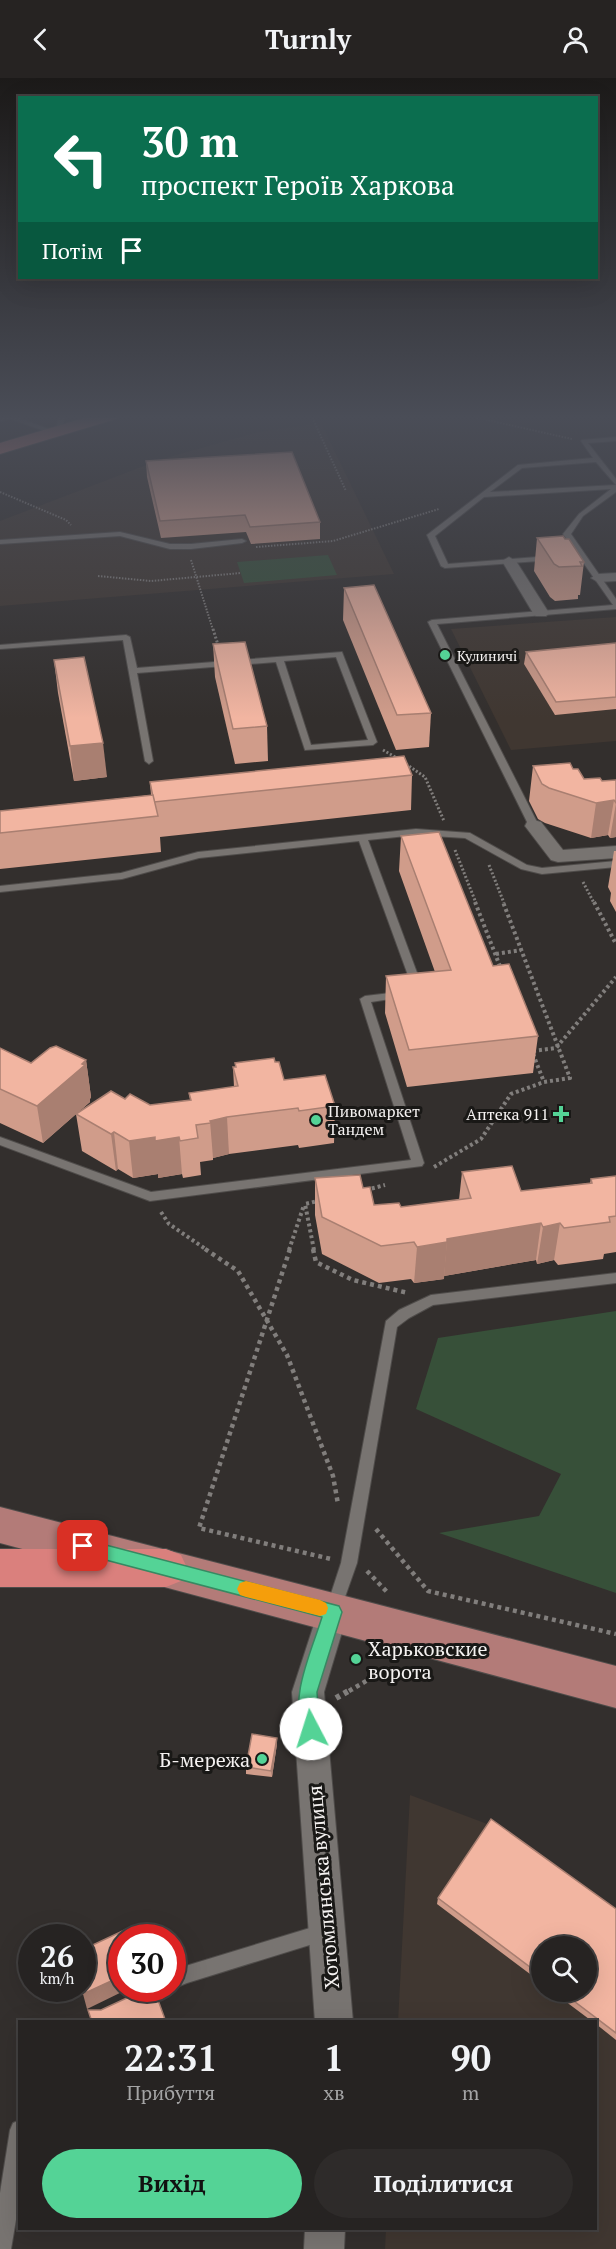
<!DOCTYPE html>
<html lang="uk">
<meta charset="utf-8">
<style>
body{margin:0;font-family:"PT Serif",serif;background:#2e2b2a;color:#f1f3f6;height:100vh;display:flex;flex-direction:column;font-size:22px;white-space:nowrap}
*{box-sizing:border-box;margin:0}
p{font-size:20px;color:#a4a4a5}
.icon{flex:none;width:33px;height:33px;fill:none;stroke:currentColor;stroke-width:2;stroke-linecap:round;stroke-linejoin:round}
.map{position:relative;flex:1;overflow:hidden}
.details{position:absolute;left:18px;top:1942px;width:579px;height:210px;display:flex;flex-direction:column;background:#262322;border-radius:0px;box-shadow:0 6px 24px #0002,0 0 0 2px #424040}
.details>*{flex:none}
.guide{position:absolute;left:18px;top:18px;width:580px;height:183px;border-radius:0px;box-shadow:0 6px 24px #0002,0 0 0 2px #424040;background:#0b6e4f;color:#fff;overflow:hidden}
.buttons{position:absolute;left:531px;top:1858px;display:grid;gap:12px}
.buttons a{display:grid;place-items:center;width:66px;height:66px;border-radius:50%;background:#262322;box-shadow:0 6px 24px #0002,0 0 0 2px #424040;font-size:30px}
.speed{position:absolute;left:18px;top:1846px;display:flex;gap:12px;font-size:30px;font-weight:700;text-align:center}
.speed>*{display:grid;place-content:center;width:78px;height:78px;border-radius:50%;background:#262322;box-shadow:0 6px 24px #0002,0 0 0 2px #424040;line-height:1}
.speed small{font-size:15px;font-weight:400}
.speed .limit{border:9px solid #d22;background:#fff;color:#111}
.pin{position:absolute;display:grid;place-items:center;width:51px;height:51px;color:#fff;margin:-26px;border-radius:12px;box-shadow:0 3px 9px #0006}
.me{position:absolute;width:66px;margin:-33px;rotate:355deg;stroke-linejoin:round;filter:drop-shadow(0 0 4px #0008)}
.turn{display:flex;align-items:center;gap:21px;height:126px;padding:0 24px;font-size:27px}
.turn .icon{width:78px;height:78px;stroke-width:2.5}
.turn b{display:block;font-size:42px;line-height:51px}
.then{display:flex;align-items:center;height:57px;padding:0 24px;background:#0003;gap:12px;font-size:22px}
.eta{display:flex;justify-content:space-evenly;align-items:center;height:102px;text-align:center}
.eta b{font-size:36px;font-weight:700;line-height:42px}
.cta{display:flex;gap:12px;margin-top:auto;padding:12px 24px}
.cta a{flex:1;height:69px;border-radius:36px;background:#54d396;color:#111;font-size:24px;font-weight:700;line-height:69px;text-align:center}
.cta a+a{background:#2e2b2a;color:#f1f3f6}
header{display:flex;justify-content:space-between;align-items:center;height:78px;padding:0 24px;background:#262322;font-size:27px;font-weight:700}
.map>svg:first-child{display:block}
</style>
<header><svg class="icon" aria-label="back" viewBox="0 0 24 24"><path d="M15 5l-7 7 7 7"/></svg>Turnly<svg class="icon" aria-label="person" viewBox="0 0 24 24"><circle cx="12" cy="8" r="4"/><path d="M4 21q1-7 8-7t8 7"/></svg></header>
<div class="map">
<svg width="616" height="2171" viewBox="0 0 616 2171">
<rect width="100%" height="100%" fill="#332f2d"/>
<!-- built -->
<g fill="#403731" fill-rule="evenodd">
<path d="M321 345 394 496 0 528V443L162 381 259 354Z"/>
<path d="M616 539V663L511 672 451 551Z"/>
<path d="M410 1717 490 1747 616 1839V2171H385L386 2151H596V1944H398ZM542 1869H586V1914H542Z"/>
</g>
<!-- green -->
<g fill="#375039">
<path d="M328 477 337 497 244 505 237 484Z"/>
<path d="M616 1233V1515L439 1455 539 1438 561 1396 416 1331 438 1260Z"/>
</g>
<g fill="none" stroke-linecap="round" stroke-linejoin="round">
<!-- lane casing -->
<g stroke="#4f4c4a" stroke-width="2">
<g id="lane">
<path d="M11 337 54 353 55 354 50 355 11 341 0 343V339Z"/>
<path d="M59 337H65L62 352 59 354 56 352Z"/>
<path d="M616 359V363L588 365 616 401V414L583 438 571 456 616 521V531L437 546 539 748 534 751 529 748 428 544 432 542 613 527 580 480 445 490 441 488 427 457 518 387 593 380 581 363 582 362ZM596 384 616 407 490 414 522 390ZM611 411 579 436 563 456 577 476 448 486 435 458 484 419Z"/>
<path d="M120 454 170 466H191L242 461 246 463 242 465 191 471H170L120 458 0 466V462Z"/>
<path d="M126 557 130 559 137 590 342 574 377 664 373 667 305 672 276 584 137 595 153 683 149 686 145 683 123 562 0 571V567ZM336 579 368 662 311 667 284 583Z"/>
<path d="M416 751 470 755 527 787 542 790 616 783V789L542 796 521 791 465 760 416 757 368 762 423 911 418 914 413 911 359 763 199 780 122 801 0 814V808L121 795 198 774Z"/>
<path d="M399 914 404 917 403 919 371 924 424 1085 422 1088 150 1123 0 1067V1059L151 1114 411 1082 360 921 365 918Z"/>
<path d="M616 1195V1205L433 1227 409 1240 397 1249 357 1485 339 1536 334 1538 329 1536 326 1531 341 1485 386 1243 399 1232 431 1217Z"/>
<path d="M323 1846 329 1849 332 1855 329 1861 187 1905 172 1911V1892L179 1890Z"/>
<path d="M20 2042V2118L11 2171H0V2115L10 2052 13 2045Z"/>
</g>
</g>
<!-- street casing -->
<g stroke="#4f4c4a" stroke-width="2">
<g id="street">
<path d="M509 479 516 483 549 535 546 538H536L533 535 502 483Z"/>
<path d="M616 495V503L598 504 591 500 598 496Z"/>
<path d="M534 742 541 744 563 772 616 768V780L558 784 551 782 525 748 527 744Z"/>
<path d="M333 1520 344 1524 348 1534 324 1614 353 1944H315L292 1614 318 1534 322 1524Z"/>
<path d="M305 2151H345L344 2171H304Z"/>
</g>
</g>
<!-- primary casing -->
<g stroke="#4f4c4a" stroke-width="2">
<path id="primary" d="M0 1429 616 1588V1630L0 1465Z"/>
</g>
<!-- highway casing -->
<g stroke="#4f4c4a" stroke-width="2">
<g id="highway">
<path d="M94 337H119L116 341 0 376V365Z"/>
<path d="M0 1471H166L181 1477 187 1490 181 1503 166 1509H0Z"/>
</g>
</g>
<!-- path-far4 -->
<g stroke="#817e7c" stroke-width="2" stroke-dasharray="1.5 1.5" stroke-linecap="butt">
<path d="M311 337 346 413"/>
<path d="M465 337 572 361"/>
<path d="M0 414 66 442 71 447"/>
<path d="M256 469 333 463 439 431"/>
<path d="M191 482 213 552"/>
<path d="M98 498 151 503 241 495"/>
</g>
<!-- path-far3 -->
<g stroke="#817e7c" stroke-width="3" stroke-dasharray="2 2" stroke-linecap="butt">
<path d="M213 551 219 570"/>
<path d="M383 672 397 680"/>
<path d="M406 686 425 699 444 743"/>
<path d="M455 772 476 825"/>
<path d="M489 787 504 825"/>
<path d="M583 804 594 825"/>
</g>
<!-- path-far2 -->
<g stroke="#817e7c" stroke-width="4" stroke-dasharray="3 3" stroke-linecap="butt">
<path d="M475 824 501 891"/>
<path d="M594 824 616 866"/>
<path d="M496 876 521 872"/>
<path d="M533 973 556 970 616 899"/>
<path d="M533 976 544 1004"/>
<path d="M434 1089 481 1061 511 1016 544 1004 570 1000 503 824"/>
<path d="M366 1112 385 1107"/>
<path d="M161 1134 169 1146 207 1172"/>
<path d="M289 1172 304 1127"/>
<path d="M314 1172 305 1126 318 1123"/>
</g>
<!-- path-far1 -->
<g stroke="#817e7c" stroke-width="4.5" stroke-dasharray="4 4" stroke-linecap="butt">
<path d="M205 1171 238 1193 287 1277 333 1398 338 1426"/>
<path d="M290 1171 199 1450 331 1481"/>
<path d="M313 1171 316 1184 353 1202 408 1215"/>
<path d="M376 1451 428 1513 616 1556"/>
<path d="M367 1493 389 1516"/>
<path d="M349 1613 373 1599"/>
</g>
<!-- path -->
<path stroke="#817e7c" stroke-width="6" stroke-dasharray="4.5 4.5" stroke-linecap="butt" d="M336 1620 352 1611"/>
<!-- lane -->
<use href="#lane" fill="#787471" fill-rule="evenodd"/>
<!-- street -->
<use href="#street" fill="#787471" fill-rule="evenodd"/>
<!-- primary -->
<use href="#primary" fill="#b37b78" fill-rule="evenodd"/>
<!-- highway -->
<use href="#highway" fill="#da807d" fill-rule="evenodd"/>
</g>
<!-- wall -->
<g fill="#d09c8a">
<path d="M146 383 320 444V461L251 466 246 454 161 460 147 399Z"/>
<path d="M537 460 584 484 580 517H578V521L555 523 550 519 534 493Z"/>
<path d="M344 510 431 635 429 669 396 672 343 542Z"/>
<path d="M616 565V631L555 637 524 586 526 574Z"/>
<path d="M213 566 267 648 268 683 235 686 215 599Z"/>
<path d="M54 582 107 699 74 703 58 615Z"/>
<path d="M533 688 573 691 584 701 602 703 616 702V759L610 760 608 757 591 760 545 745 538 741 529 723Z"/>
<path d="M412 697 411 732 160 759 161 774 0 791V733L151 717 150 704Z"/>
<path d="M401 758 493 888 538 958 533 995 407 1009 385 935 386 898 435 894 399 793Z"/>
<path d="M614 773H616V834L610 823 611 815 608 809Z"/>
<path d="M0 970 31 985 86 982 91 1019 90 1021V1024L76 1036 125 1021 150 1027 190 1022 189 1015 234 1009 233 989H235V985L275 984 284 1002 335 1028 334 1065 299 1070 298 1067 229 1076 213 1080V1082L200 1084 201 1097 183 1100 182 1096 158 1100V1096L133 1100 118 1091 116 1093 82 1073 76 1036 43 1065 0 1045Z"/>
<path d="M462 1094 521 1113 590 1105 591 1101 616 1098V1174L604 1176 603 1181 558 1187 554 1182 537 1186 536 1182 444 1198V1201L414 1205 411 1201 379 1205 322 1176 315 1137V1100L363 1110 374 1127 401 1129 459 1122Z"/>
<path d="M277 1660V1666L272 1699 246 1696V1689Z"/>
<path d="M438 1820 616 1831V1962L596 1946V1944H593L553 1914H586L542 1869V1905L437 1826Z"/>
</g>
<!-- shaded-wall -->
<g fill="#a97f71">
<path d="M103 665 107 699 74 703 70 668Z"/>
<path d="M614 722 608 757 591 760 596 725Z"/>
<path d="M616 725V759L610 760Z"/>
<path d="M86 982 91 1019 90 1021V1024L43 1065 37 1028Z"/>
<path d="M227 1039 229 1076 213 1080 210 1043Z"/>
<path d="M114 1054 118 1091 116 1093 111 1056Z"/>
<path d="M155 1059H179L182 1096 158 1100V1096L133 1100 129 1063Z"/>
<path d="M541 1145 536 1182 444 1198 447 1161Z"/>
<path d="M560 1145 554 1182 537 1186 543 1149Z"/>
<path d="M447 1164 444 1201 414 1205 417 1169Z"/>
<path d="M277 1660V1666L272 1699 271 1693Z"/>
<path d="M122 1898V1911H128L87 1931 83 1916Z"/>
</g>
<!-- building -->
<g fill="#f2b5a1" stroke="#a97f71" stroke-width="1.5">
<path d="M292 374 320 444 250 449 245 437 160 443 146 383Z"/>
<path d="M563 458 565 461H569L584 484H580L582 488 559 489 554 486 537 460Z"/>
<path d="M374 507 431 635 397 637 344 510Z"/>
<path d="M245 564 267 648 233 651 213 566Z"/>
<path d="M616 565V619L556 624 526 574Z"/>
<path d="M84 579 103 665 70 668 54 582Z"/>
<path d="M404 678 412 697 154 724 150 704Z"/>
<path d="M570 685 573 691H578L584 701 600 700 602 703 616 702V725L614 722 596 725 549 710 542 706 533 688Z"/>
<path d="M153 717 158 738 0 755V733Z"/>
<path d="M439 754 493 888 509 886 538 958 409 972 386 898 451 892 401 758Z"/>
<path d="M56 968 86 982 82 986 85 987 37 1028 0 1011V970L31 985 50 970Z"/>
<path d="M274 980 275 984H279L284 1002 325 997 335 1028 299 1033 298 1030 227 1039 210 1043 211 1045 196 1047 198 1060 180 1063 179 1059 155 1063V1059L129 1063 114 1054 111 1056 76 1036 111 1013 125 1021 130 1016 150 1027 191 1022 189 1015 238 1008 233 989H236L235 985Z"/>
<path d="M512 1088 521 1113 592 1105 591 1101 616 1098V1138L609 1139 610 1144 564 1150 560 1145 543 1149 541 1145 447 1161V1164L417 1169 414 1164 381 1168 322 1139 315 1100 360 1097 363 1110 370 1109 374 1127 399 1125 401 1129 471 1120 462 1094Z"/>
<path d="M252 1656 277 1660 271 1693 246 1689Z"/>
<path d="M491 1741 616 1831V1955L562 1914H586V1869H542V1898L438 1820Z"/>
<path d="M131 1849 135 1860H122V1898L83 1916 81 1911H82V1872Z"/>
<path d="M146 1911H154L166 1944H92L88 1932H101Z"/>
</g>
<!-- sky -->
<linearGradient id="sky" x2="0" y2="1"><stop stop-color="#1c1a19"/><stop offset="0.53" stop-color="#4a4d57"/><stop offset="1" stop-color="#4a4d57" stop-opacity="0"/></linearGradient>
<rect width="616" height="640" fill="url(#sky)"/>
<!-- route -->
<path fill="#54d396" stroke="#378962" stroke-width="1.5" d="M83 1461 339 1528 342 1534 317 1614 320 1651 317 1658 311 1660 304 1658C288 1620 311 1575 322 1539L83 1476 77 1474 74 1468 77 1463Z"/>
<!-- slow -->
<path fill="#f59e0b" d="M246 1503 320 1522 326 1525 328 1530 326 1536 320 1538 246 1519 240 1517 237 1511 240 1505Z"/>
<!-- markers -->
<g fill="#54d396" stroke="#191816" stroke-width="2">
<circle cx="445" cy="577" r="6"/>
<path d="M558 1027h6v6h6v6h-6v6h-6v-6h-6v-6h6z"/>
<circle cx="316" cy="1042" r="6"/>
<circle cx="356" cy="1581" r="6"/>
<circle cx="262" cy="1681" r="6"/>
</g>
<g text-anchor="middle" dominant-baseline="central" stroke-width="6" stroke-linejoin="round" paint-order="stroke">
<!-- far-poi labels -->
<g font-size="14" fill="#f5f2f1" stroke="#191816" text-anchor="start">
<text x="457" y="577">Кулиничі</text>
</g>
<!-- poi labels -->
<g font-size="16" fill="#f5f2f1" stroke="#191816" text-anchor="start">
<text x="328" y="1033">Пивомаркет<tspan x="328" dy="18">Тандем</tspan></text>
<text x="549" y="1036" text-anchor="end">Аптека 911</text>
</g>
<!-- near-poi labels -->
<g font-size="20" fill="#f5f2f1" stroke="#191816" text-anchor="start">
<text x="368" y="1570">Харьковские<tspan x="368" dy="23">ворота</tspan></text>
<text x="250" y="1681" text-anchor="end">Б-мережа</text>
</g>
<!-- near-street labels -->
<g font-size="20" fill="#f5f2f1" stroke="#191816">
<text transform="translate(323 1809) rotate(-95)">Хотомлянська вулиця</text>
</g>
</g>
</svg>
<div class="buttons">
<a><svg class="icon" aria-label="search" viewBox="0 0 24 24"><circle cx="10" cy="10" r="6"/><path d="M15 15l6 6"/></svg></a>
</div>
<div class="speed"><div>26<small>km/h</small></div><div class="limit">30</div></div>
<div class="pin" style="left:83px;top:1468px;background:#d93025"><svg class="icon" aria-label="arrive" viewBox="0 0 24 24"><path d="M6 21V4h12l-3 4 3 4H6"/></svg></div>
<svg class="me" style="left:311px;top:1651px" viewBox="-20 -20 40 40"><circle r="19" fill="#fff"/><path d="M0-13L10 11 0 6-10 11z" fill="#54d396"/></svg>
<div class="guide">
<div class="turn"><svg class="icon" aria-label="left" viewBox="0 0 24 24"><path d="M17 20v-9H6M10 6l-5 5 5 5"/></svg><div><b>30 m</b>проспект Героїв Харкова</div></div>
<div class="then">Потім<svg class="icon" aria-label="arrive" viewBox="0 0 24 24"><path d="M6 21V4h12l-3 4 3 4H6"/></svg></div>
</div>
<section class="details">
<div class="eta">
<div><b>22:31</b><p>Прибуття</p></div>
<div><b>1</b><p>хв</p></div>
<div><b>90</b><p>m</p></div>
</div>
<div class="cta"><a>Вихід</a><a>Поділитися</a></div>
</section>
</div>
